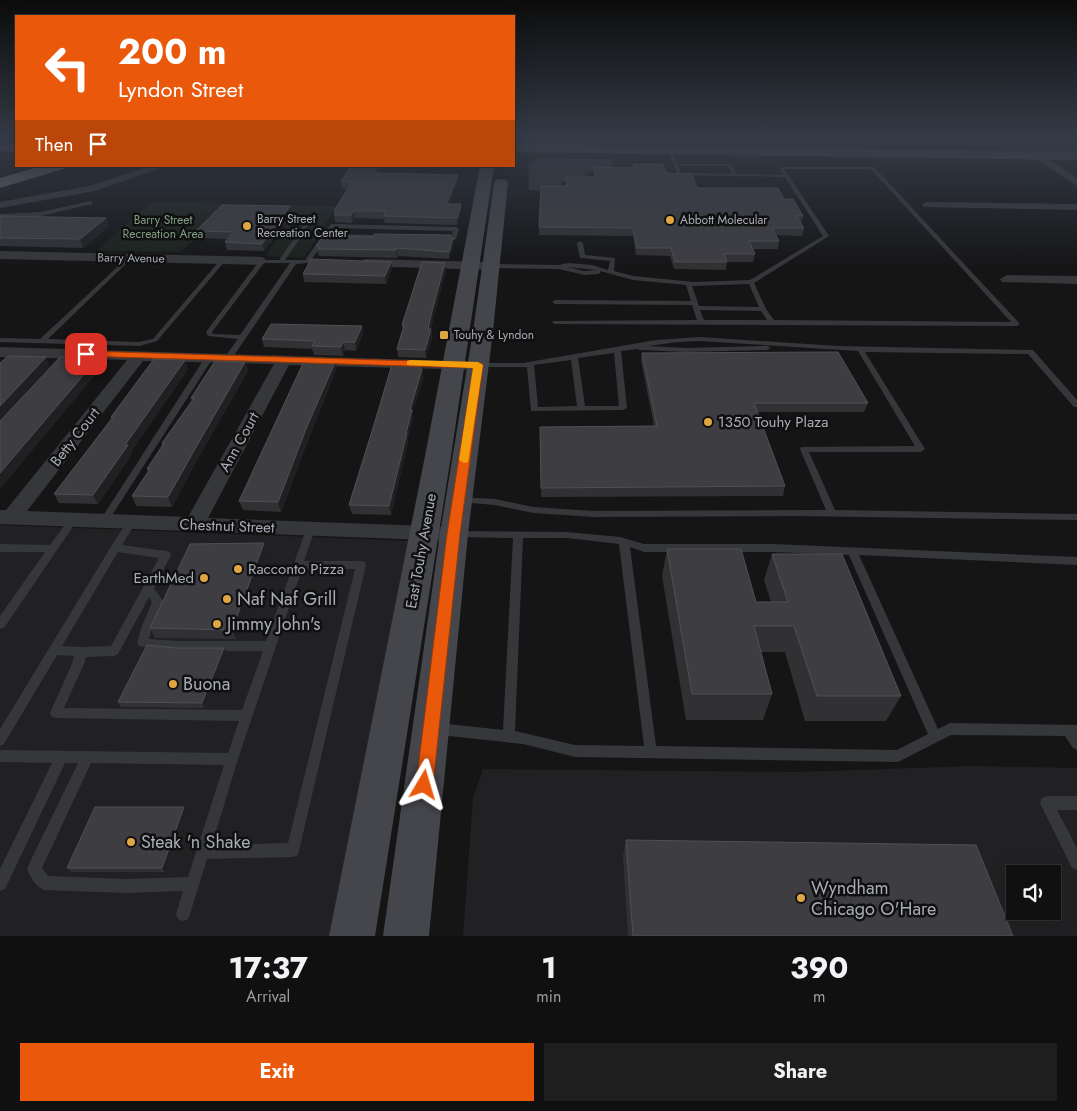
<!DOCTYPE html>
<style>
body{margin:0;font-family:Jost,sans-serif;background:#1e1e1e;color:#f1f3f6;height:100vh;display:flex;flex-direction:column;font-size:19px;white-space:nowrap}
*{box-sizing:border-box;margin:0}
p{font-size:16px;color:#9c9d9f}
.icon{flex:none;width:28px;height:28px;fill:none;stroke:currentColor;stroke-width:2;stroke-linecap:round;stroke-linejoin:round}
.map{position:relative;height:936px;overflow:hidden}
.panel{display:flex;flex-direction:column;background:#101010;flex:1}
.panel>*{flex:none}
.guide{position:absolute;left:15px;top:15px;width:500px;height:152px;border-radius:0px;box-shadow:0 5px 20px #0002,0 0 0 1px #303030;background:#ea580c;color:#fff;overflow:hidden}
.fabs{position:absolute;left:1006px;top:865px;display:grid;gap:10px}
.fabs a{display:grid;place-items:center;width:55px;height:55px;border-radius:0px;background:#101010;box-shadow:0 5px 20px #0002,0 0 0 1px #303030;font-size:25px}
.pin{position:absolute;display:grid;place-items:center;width:42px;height:42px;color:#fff;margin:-21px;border-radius:10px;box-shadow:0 2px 8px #0006}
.me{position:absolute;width:55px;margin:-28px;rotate:7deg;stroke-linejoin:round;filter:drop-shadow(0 0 4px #0008)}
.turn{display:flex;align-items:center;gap:18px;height:105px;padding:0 20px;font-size:22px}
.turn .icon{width:65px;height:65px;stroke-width:2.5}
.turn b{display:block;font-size:35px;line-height:42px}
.then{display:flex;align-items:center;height:48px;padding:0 20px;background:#0003;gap:10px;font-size:19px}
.eta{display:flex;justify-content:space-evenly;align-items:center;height:85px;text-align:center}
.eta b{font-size:30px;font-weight:700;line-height:35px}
.button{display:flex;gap:10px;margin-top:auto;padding:10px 20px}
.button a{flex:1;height:58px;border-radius:0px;background:#ea580c;color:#fff;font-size:20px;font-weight:700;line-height:58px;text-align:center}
.button a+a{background:#1e1e1e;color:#f1f3f6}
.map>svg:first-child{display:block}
</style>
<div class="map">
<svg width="1077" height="936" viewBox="0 0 1077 936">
<rect width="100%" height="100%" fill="#151516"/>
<!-- built -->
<g fill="#212123" fill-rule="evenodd">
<path d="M0 525 412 541 330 936H0Z"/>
<path d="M972 766 1077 768V936H463L473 798 483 769 799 772ZM1015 874H1052V911H1015Z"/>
</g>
<!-- green -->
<g fill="#1b211c">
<path d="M514 138H1077V152L526 146 517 143Z"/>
<path d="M152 202 337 206 304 258 265 256 296 213 221 211 181 252 96 251Z"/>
</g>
<!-- water -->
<path fill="#2c3439" d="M541 158 611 159 616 171 589 172 585 176 576 177 571 181 562 182 560 186H549L547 191 529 190 528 163Z"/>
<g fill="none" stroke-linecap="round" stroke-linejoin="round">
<!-- path -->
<path stroke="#3c3e42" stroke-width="2" stroke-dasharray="1 2" stroke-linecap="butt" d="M1006 138 1013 142"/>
<!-- lane -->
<g fill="#36373b" fill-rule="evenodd">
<path d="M668 150 672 151 677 164H730L732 165 737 174 783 175 779 168 781 167H874L1020 324 1017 326 555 324 552 322 553 321 697 320 692 305 555 304 552 302 555 300 691 301 686 285 633 280 600 271V273L598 274 584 275 559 269 492 268 489 266 492 264 558 265 569 263 592 265 608 270 610 261 580 258 577 243 580 241 583 243 585 255 615 258 614 271 633 276 694 282 750 280 823 236 785 177 679 175 677 174ZM678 166H728L732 174 681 173ZM784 169H871L1011 322 774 320 766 309 754 283 829 236ZM567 267 597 270 584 271ZM749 284 759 307 699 306 692 286ZM700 310 761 311 767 320H704Z"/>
<path d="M90 201 92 202V204L41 216 0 218V214L41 212Z"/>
<path d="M332 224 456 227 459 229 456 239C452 242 442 241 438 238L441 236 451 237 453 231 334 228 309 263 296 264 231 360H225L224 358 238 339 208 336 206 332 260 260H279L303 226 305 225 308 227 285 260H305L330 225ZM264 263H290L240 335 213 334 212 332Z"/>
<path d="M331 234 385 235 388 237 385 239 329 237V235Z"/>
<path d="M129 256 132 258 131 259 48 339 139 342 153 339 221 259 226 260 157 341 139 346 0 342V338L40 339Z"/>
<path d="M700 337 837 346 1033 350 1077 400V407H1074L1028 354 865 352 925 449 921 452H809L835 510 1077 514V520L794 516 594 517 533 513 495 505 458 502 456 500 461 497 495 499 533 507 594 511 826 510 800 449 801 447 915 446 858 351 700 341 678 342 648 346 686 348 767 346 771 348 767 350 686 352 640 350 637 349 621 351 627 408 623 410 531 411 527 367H478L474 365 478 363H523L656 340ZM614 353 619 406H585L578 358ZM571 360 577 406 538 407 534 365Z"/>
<path d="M206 356H209L213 358 107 523H101L99 521 101 519Z"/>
<path d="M73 517 76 518 78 520 76 522 4 628 0 629V616L45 552H0V544L50 545 70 518Z"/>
<path d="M131 519 134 520 136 522 122 545 166 551 170 552 171 555 154 588 163 601 152 626 149 639 178 641H266L307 527H313L315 529 304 561H361L365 562 366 565 298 855 293 857 207 859 190 914 188 919 183 921 178 919 176 914 183 891 126 893 44 890C36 887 30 877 27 869L29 864 78 763H65L5 889 0 891V869L52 763 0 762V750L228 753 239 721 56 718 52 717 50 713 72 664 74 656 57 655 4 744 0 746V729L112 545 128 520ZM118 552 159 558 111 646 81 647 62 646ZM302 569H355L288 843 212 845 238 759ZM149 597 152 602 142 626 137 643 139 646 178 651H263L242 710 64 708 84 664 86 657 114 656 118 654ZM91 763 224 765 188 877 126 879 48 876 42 868Z"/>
<path d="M456 531 567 532 620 537 644 544H773L1077 557V565L859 555 938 729 950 723 1077 725V750L1073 748 1065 736 951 735 898 762 575 757 523 744 439 735 435 733 433 729 435 725 439 723 503 730 513 538 456 537 453 536 451 534 453 532ZM523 538H567L619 544 644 746 575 745 515 731ZM630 547 644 552H773L849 555 928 734 897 750 656 746Z"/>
<path d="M1047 796H1077V810H1057L1077 848V870L1072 868 1040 803 1042 798Z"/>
</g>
<!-- street -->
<g fill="#36373b" fill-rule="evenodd">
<path d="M1037 152 1077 178V186L1034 157V153Z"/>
<path d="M151 166H167L95 191 0 208V202L89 186Z"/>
<path d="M928 202 1077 204V210L924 207 922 205 924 203Z"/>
<path d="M0 251 262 257 268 261 262 265 0 259Z"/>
<path d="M365 259 492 262 498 266 492 270 360 266 359 263Z"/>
<path d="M1007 275 1077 276V284L1002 282 1000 279Z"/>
<path d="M0 347 484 362 486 365 484 368 478 370 289 365 208 518 454 527 461 529 464 534 461 539 454 541 0 524V510H6L127 360 0 357ZM143 361 274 364 188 517 27 511Z"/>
</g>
<!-- secondary -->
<g fill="#44464b" fill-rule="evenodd">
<path d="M514 144 1077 152V160L514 152Z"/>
<path d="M480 166H494L451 456 375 936H329L425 456Z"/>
<path d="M501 179 506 180 508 183 493 331 468 534 429 936H383L440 534 473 331 494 183 496 180Z"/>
</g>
<!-- primary -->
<path fill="#53545a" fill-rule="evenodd" d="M0 143 16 144V152L0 151Z"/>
<!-- highway -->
<path fill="#63656b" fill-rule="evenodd" d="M41 166H65L63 169 0 188V178Z"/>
</g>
<!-- wall -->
<g fill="#313134">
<path d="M633 164 666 173 697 188 784 199 803 216 801 223 804 228 802 236 776 235 779 241 778 249H752L755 254 753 262H727L726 270 674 269 670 256 636 255 633 236 539 235V227L566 186 594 177V167L633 168Z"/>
<path d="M351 166H382L378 173 458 175V181L449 204 461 211 457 225 385 223 384 219 355 218 352 223 335 222 334 211 347 189H342L341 182Z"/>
<path d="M290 206 292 214 264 251 227 250 225 242 228 239 199 238 196 231Z"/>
<path d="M0 216 109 227 83 248 0 246Z"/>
<path d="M451 235 453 246 449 259 398 256 397 258 319 256V254H318L316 246 342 236 373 237Z"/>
<path d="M392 269 386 284 304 282 303 274Z"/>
<path d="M446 271 433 319 431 330 432 338 426 358 398 357 397 349 403 330 402 325Z"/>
<path d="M362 326 363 334 356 351 345 350 343 356 314 355 312 349 264 347 262 339Z"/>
<path d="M642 353 868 403 864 412H757L785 486 783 496 541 497 540 427 654 426 641 361Z"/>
<path d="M336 360 337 368 309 438 281 512 243 510 239 501Z"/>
<path d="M245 362 248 371 198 458 172 507 136 506 132 496 148 471 147 469 163 444 162 443 192 401 191 398Z"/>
<path d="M188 369 131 452 132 454 98 504 59 503 54 494 112 419 111 417Z"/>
<path d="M423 370 422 373 423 378 412 414 413 419 408 438V442L391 515 352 514 349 505 373 428Z"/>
<path d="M264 543 268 553 236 639 155 638 150 628Z"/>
<path d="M667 549 756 602H771L764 580 772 554 901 696 886 721H805L785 652H761L772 694 763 720H686L662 576Z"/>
<path d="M176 648H224L226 653 204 708 121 707 118 702Z"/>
<path d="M187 812 165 872H71L67 868Z"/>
<path d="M626 840 1013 936H628L623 856Z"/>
</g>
<!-- shaded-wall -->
<g fill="#202022">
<path d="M377 166 382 167 374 180 373 173Z"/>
<path d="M458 175V181L447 211 446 204Z"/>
<path d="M461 204V211L457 225V218Z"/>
<path d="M290 206 292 214 264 251 262 244Z"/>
<path d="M354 211 355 218 352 223 351 215Z"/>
<path d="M106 218 109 227 83 248 80 239Z"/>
<path d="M451 235 452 241 453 238V246L449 259V252Z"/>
<path d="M397 248 398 256 397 258 396 250Z"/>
<path d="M391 262 392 269 386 284 385 276Z"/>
<path d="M445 263 446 271 433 319 431 330 432 338 426 358 425 350 428 329 432 311Z"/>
<path d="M362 326 363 334 356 351 355 342Z"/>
<path d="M343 342 345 350 343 356 341 347Z"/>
<path d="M46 357 50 366 0 420V406Z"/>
<path d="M98 358 102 367 0 489V473Z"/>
<path d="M185 360 188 369 131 452 132 454 98 504 93 495 125 445Z"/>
<path d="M336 360 337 368 309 438 281 512 278 502 306 429Z"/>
<path d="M245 362 248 371 198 458 172 507 168 497 195 449Z"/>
<path d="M422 362 423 378 412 414 413 419 408 438V442L391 515 389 506 410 410Z"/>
<path d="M264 543 268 553 236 639 232 630Z"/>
<path d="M224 648 226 653 204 708 202 703Z"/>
<path d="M184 807 187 812 165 872 162 868Z"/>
</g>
<!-- building -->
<g fill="#3e3e42" stroke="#4e5054">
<path d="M633 164H663L666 173 692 174 697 188H778L784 199H793L803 216H796L804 228H772L779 241H749L755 254H724L727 262H675L671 248H637L633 228 539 227 541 186H567L566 177H595L594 167 634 168Z"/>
<path d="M351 166H377L373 173 458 175 446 204H461L457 218 384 216 386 211H354L351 215H334L337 211H334L352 182H341Z"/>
<path d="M222 205 290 206 262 244 225 242 234 232 196 231Z"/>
<path d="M0 216 106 218 80 239 0 238Z"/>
<path d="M327 232 341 233 339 236H342L373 237 375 234 451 235 450 238H453L449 252 397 248 396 250 318 249 319 246H316Z"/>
<path d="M311 259 391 262 385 276 303 274Z"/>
<path d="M422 262 445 263 432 311 428 329H431L425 350 397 349 404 325H402Z"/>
<path d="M271 324 362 326 355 342H343L341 347 312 346 315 341 262 339Z"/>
<path d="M838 352 868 403H754L785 486 541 488 540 427 657 426 642 353Z"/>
<path d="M8 356 46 357 0 406V363Z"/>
<path d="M60 357 98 358 0 473V421Z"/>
<path d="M154 359 185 360 125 445H128L93 495 54 494 113 417H111Z"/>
<path d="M305 359 336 360 306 429 278 502 239 501Z"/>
<path d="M215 361 245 362 195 449 168 497 132 496 150 469H147L164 443H162L194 398H191Z"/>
<path d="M393 361 422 362 420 369H422L410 410H412L406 433H407L389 506 349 505 373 428Z"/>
<path d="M264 543 232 630 150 628 190 544Z"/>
<path d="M667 549H741L756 602H788L772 554H842L901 696H817L794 626H754L772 694H692Z"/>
<path d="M147 645 176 648H224L202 703 118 702Z"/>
<path d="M95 807H184L162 868H67Z"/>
<path d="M626 840 976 845 1013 936H633Z"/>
</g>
<!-- sky -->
<linearGradient id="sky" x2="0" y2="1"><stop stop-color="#0c0c0c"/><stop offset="0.51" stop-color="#353b47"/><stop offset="1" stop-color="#353b47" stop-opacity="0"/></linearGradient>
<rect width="1077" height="269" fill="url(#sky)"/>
<!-- route -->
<path fill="#ea580c" stroke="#983908" d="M86 351 481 363 483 365 460 534 433 785 430 790 424 793 418 790 416 785 447 534 473 368 82 356 81 354Z"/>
<!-- slow -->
<path fill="#f59e0b" d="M410 360 478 362 483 365 468 462 464 463 459 460 473 368 407 365V361Z"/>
<!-- markers -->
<g fill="#dfa644" stroke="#101011" stroke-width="2">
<circle cx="670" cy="220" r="5"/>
<circle cx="247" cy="226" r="5"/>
<rect x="439" y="330" width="10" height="10" rx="2.5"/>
<circle cx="708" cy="422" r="5"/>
<circle cx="238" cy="569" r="5"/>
<circle cx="204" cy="578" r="5"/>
<circle cx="227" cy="599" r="5"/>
<circle cx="217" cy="624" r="5"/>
<circle cx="173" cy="684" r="5"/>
<circle cx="131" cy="842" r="5"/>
<circle cx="801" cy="898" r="5"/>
</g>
<g text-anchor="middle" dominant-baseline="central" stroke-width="5" stroke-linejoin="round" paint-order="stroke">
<!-- far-poi labels -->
<g font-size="12" fill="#a8acb5" stroke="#101011" text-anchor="start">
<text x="257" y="219">Barry Street<tspan x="257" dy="14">Recreation Center</tspan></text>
<text x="680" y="220">Abbott Molecular</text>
<text x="454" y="335">Touhy &amp; Lyndon</text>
</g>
<!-- far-park labels -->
<g font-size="12" fill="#819e82" stroke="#101011">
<text x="163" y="220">Barry Street<tspan x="163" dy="14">Recreation Area</tspan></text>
</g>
<!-- far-street labels -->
<g font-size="12" fill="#a8acb5" stroke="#101011">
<text transform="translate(131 258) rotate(1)">Barry Avenue</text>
</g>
<!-- poi labels -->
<g font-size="15" fill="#a8acb5" stroke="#101011" text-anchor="start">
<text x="718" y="422">1350 Touhy Plaza</text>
<text x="248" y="569">Racconto Pizza</text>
<text x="194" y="578" text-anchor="end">EarthMed</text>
</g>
<!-- street labels -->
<g font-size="15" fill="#a8acb5" stroke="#101011">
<text transform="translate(75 437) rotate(-52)">Betty Court</text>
<text transform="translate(239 442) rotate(-61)">Ann Court</text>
<text transform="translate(227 526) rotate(2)">Chestnut Street</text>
<text transform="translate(421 551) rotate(-80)">East Touhy Avenue</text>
</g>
<!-- near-poi labels -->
<g font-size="18" fill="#a8acb5" stroke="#101011" text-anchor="start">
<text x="237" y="599">Naf Naf Grill</text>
<text x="227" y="624">Jimmy John's</text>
<text x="183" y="684">Buona</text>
<text x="141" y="842">Steak 'n Shake</text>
<text x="811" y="888">Wyndham<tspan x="811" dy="21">Chicago O'Hare</tspan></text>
</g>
</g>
</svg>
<div class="fabs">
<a><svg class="icon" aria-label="sound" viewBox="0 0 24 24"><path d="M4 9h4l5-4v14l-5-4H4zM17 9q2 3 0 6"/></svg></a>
</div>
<div class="pin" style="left:86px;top:354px;background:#d93025"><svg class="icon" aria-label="arrive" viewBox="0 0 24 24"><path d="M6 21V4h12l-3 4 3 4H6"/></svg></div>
<svg class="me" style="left:424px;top:785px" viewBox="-20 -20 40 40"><path d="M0-17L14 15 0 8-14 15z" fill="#ea580c" stroke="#fff" stroke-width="4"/></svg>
<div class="guide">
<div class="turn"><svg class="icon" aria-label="left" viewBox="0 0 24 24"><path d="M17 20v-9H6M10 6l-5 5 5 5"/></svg><div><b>200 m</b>Lyndon Street</div></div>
<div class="then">Then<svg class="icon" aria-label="arrive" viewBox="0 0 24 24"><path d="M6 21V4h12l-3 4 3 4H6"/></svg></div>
</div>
</div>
<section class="panel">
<div class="eta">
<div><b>17:37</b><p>Arrival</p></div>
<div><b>1</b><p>min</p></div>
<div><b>390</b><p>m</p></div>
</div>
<div class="button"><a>Exit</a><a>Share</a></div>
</section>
